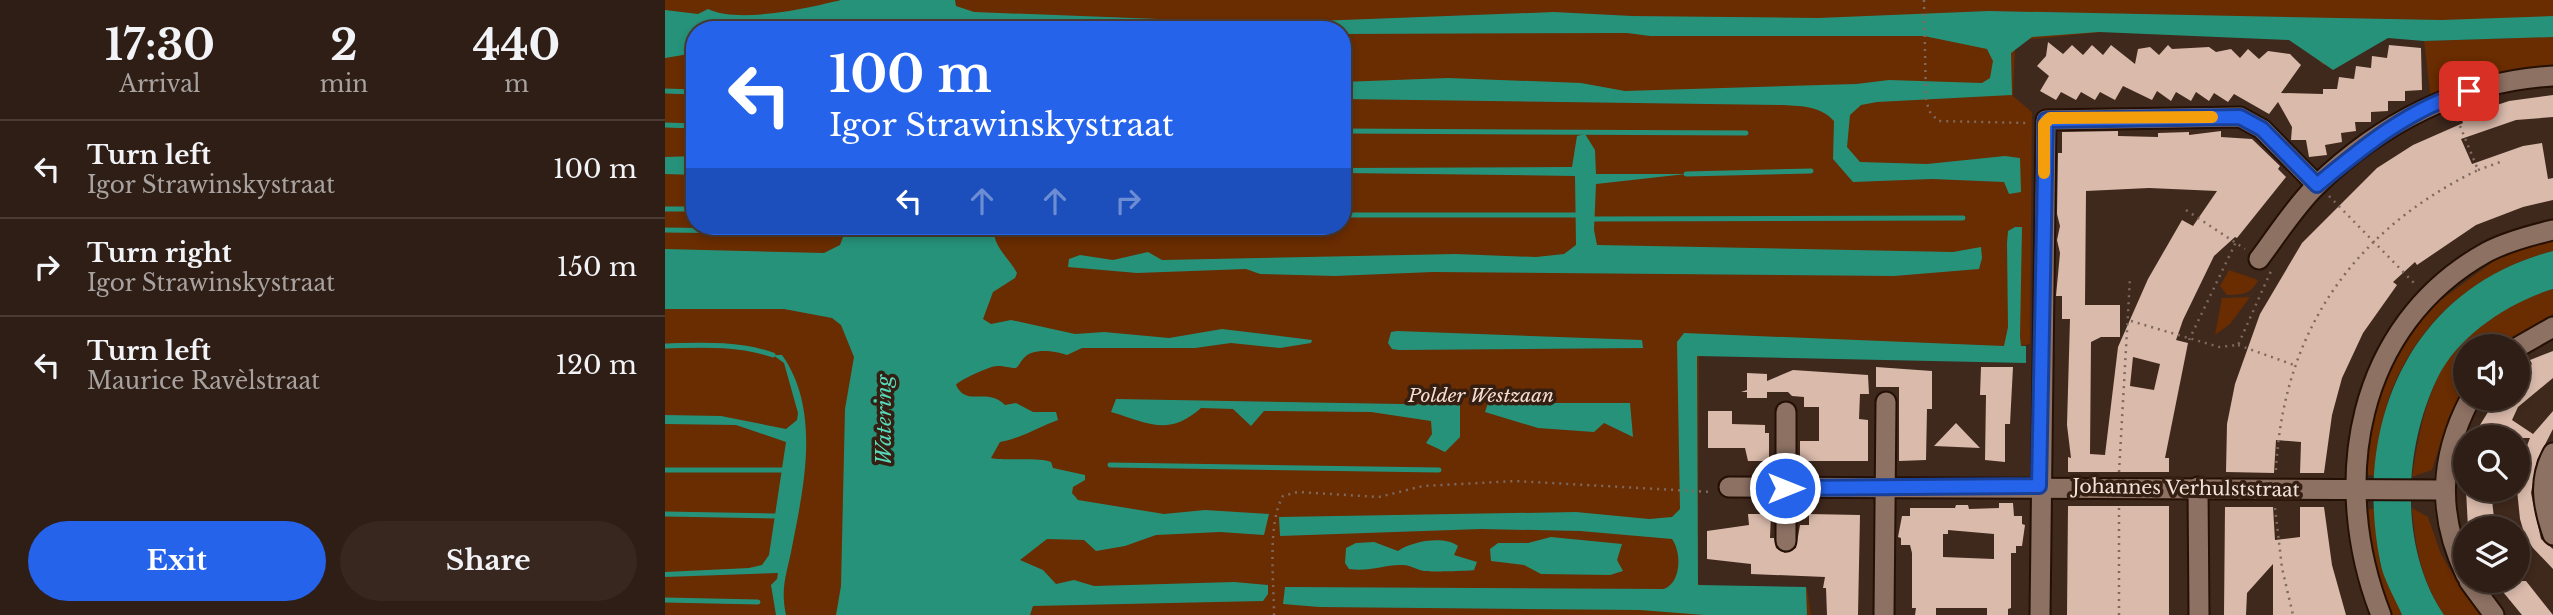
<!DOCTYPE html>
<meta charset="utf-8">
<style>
body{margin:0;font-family:"Libre Baskerville",serif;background:#37271e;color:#f1f3f6;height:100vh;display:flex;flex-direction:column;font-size:26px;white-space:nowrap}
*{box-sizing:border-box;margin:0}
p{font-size:23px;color:#a7a2a0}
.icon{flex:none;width:38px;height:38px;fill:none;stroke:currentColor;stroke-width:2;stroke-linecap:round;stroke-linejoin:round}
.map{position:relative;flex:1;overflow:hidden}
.sheet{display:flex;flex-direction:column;background:#2f1e15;width:665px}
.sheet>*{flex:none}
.top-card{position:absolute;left:21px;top:21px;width:665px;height:214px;border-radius:28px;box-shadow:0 4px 10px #0003,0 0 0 2px #4a3c34;background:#2563eb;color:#fff;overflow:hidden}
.fabs{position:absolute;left:1788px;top:334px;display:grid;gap:14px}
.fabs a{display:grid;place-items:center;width:77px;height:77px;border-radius:50%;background:#2f1e15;box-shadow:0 4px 10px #0003,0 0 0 2px #4a3c34;font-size:35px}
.pin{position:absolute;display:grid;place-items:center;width:60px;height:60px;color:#fff;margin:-30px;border-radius:14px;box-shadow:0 4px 10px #0006}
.me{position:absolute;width:77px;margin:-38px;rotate:90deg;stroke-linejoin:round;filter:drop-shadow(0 0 5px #0008)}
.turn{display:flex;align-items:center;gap:24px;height:147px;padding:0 28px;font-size:32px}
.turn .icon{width:91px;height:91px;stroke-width:2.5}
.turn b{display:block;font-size:49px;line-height:60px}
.lanes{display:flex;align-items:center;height:66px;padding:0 28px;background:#0003;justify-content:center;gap:35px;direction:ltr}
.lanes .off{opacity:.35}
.eta{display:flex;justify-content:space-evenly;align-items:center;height:119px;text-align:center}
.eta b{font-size:42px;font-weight:700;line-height:49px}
.button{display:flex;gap:14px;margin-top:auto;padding:14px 28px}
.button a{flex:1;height:80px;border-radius:42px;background:#2563eb;color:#fff;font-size:28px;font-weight:700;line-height:80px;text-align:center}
.button a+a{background:#37271e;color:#f1f3f6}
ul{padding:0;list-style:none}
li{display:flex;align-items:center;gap:21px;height:98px;padding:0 28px;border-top:2px solid #4a3c34}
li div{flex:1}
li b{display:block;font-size:26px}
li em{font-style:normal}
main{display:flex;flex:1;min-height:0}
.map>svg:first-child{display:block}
</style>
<main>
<section class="sheet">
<div class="eta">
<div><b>17:30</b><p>Arrival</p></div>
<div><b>2</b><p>min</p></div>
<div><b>440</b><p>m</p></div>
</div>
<ul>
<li><svg class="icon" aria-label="left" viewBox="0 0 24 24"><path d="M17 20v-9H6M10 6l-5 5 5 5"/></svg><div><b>Turn left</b><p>Igor Strawinskystraat</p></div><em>100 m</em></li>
<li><svg class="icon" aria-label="right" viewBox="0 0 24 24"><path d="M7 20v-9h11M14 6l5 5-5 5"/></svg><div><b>Turn right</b><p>Igor Strawinskystraat</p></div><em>150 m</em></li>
<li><svg class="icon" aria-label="left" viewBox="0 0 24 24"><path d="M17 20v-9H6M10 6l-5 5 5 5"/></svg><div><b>Turn left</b><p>Maurice Ravèlstraat</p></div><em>120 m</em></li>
</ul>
<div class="button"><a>Exit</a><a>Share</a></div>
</section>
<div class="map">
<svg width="1888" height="615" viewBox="0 0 1888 615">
<rect width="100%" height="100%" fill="#3f281c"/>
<!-- green -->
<g fill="#6a2c01" fill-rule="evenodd">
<path d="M0 0H1888V67L1766 100 1759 41 1850 38 1724 32 1658 65 1626 32H1437L1359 40 1350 49 1348 96 1367 112 1365 344 1356 346 1352 360 1038 353 1034 357 1033 583 1038 587 1142 588 1146 615H0ZM30 30H677V226H30Z"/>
<path d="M1888 238V251C1815 270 1757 317 1728 387 1716 415 1714 447 1710 476L1698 474 1713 389 1761 311 1830 260Z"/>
<path d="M1564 270 1593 280C1587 294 1576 295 1562 295L1555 286Z"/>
<path d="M1888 289V314L1834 346H1801V385L1783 419 1767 470 1747 477C1752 444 1758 409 1772 379 1792 336 1844 301 1888 289Z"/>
<path d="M1585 297 1565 324 1550 335 1557 298Z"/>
<path d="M1710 508 1715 564 1737 615H1723L1721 611 1697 511Z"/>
<path d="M1747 508 1763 517 1776 554 1800 595 1816 615H1779C1757 581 1750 548 1747 508Z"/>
</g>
<!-- water -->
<g fill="#26927a">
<path d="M176 0H290L291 6 309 12 598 23 889 12 967 16 1153 18 1324 11 1776 20 1888 16V37L1759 41 1723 38 1668 70 1624 40 1434 32 1367 37 1346 53 1347 95 1212 102 1196 105 1185 115 1182 147 1195 162 1262 164 1340 156 1355 158 1356 192 1344 194 1339 182 1267 179 1188 182 1168 159 1169 121C1155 105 1134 106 1115 105L677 99V82L783 78 916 83 960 91 1191 84 1224 80 1317 83 1325 78 1328 61 1322 49 1259 36H985L962 33 677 34V30H30V53L0 58V10L33 14 43 9C74 24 143 8 176 0Z"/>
<path d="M920 134 930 150 931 174H1021L931 184 929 230 932 245 1288 252 1316 247 1317 258 1314 269 1229 276 768 272 670 276 595 274 581 269 472 273 403 267 404 259 415 255 448 260 483 252 497 260 790 254 871 257 899 254 911 245 910 176 677 173V168L907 167 912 136Z"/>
<path d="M30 156V175L0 174V157Z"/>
<path d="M182 226H329C327 247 343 256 352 273L350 278 328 292 318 319 326 324 346 320 410 334 439 332 504 338 557 329 647 340 646 343 615 348 566 343 530 348H417L402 355C390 351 367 347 358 359 355 362 354 366 351 368 344 368 340 366 333 366 327 365 294 380 291 385 302 408 321 386 340 405L351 403 368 412H391L393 420C373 427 355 439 335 442L326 458C341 461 375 457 386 462L388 468 420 475V480L408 487 407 493 413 500 499 514 540 510 604 514 599 535 555 532 491 535 460 546 431 551 419 540 382 539 355 560 378 570 391 584 409 580 429 586 569 582 603 585V594L598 601 368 606 365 615H171L176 586 180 409 189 357 176 325 167 318 119 309H0V249L159 253 175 245Z"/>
<path d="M1350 227H1357L1355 337 1356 346H1361V363L1032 356 1033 585 1141 587 1142 615H1039L975 610 654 607 618 604 620 587 999 589C1016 583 1017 553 1007 539L915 531 816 529 615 536 614 517 911 512 984 519 1007 517 1015 509 1012 342 1019 333 1339 346 1343 327 1342 243 1343 231Z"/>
<path d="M1888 251V289C1844 302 1792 336 1772 379 1738 450 1734 548 1779 615H1737C1730 598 1718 579 1715 561 1688 423 1745 288 1888 251Z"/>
<path d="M732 331 977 340 978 348 734 350 727 349 723 343 726 332Z"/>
<path d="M108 355H117C156 410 139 486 127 547 122 574 115 587 121 615H111L106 585 112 579 113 573 0 577V572L84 568 97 565 104 555 121 442 71 425 0 424V415L56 416 121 429 132 420 133 413 119 363Z"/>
<path d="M451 399 795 405V437L780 452 761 443 767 434 766 421 706 412 599 411 586 426 568 409 536 408C503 437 484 423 446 412Z"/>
<path d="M823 403H965L968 437 939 423 929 432 873 428 820 412Z"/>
<path d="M886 537 957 544 952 560 958 571 945 575 876 574 859 565 826 561 825 549 833 543H863Z"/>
<path d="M709 542 733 551C746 542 778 535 793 546L789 555 812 562 809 570C805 571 763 572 759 571 753 570 745 565 738 565 720 564 706 572 684 569L680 563 681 548 691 543Z"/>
</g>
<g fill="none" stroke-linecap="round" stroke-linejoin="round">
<!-- stream -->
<g stroke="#26927a" stroke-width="5">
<path d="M0 91 30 92"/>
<path d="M0 125 30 126"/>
<path d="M677 131 1081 133"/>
<path d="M1021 174 1146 171"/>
<path d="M0 209H30"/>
<path d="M677 215H911"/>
<path d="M929 219 1298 218"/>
<path d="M0 230 147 232"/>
<path d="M0 346C37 345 73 343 108 355"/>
<path d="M445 465 774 470"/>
<path d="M0 470H117"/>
<path d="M0 514 111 516"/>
<path d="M0 600 93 602"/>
</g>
</g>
<!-- building -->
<g fill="#d9baab" fill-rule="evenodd">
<path d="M1383 42 1398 54 1407 45 1418 55 1427 45 1438 55 1446 45 1470 64 1473 49 1485 47 1494 55 1503 45 1507 49 1544 47 1551 52 1566 49 1575 58 1583 49 1594 59 1603 51 1625 54 1636 65 1616 93 1658 94V89H1672L1674 77 1689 79 1691 66 1706 68 1707 56 1722 58 1724 45 1756 48 1757 90 1740 91V101H1723V111L1706 112V122H1690L1691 131 1676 133 1677 142 1660 145 1662 155 1644 157 1641 140H1626L1627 127 1613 102 1604 114 1569 94 1563 102 1549 93 1544 101 1531 92 1526 101 1511 92 1506 101 1492 91 1487 100 1458 86 1450 100 1435 92 1430 100 1416 92 1411 100 1396 92 1391 100 1375 91 1384 76 1372 66 1381 56Z"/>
<path d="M1888 95V117L1851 120 1796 139 1807 164 1858 146 1877 143 1883 179 1888 178V200L1858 207 1811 225 1752 265 1750 262 1728 282 1732 285 1698 333 1677 378 1667 415 1659 473H1635L1636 442 1611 440 1609 473 1561 472 1562 424 1570 384 1595 314 1637 243 1712 168 1748 145 1798 123 1796 117 1844 101Z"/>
<path d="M1453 131V136L1493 137V133L1524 132V135L1556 131V137L1587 139 1615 166 1613 169 1621 177 1572 238 1570 237 1549 256 1518 320 1511 340 1523 343 1500 458H1504V472H1403V457L1406 458 1402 425 1405 319H1397V296H1391L1395 253 1392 240 1395 226 1392 214 1393 153H1397V132ZM1484 188 1552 191 1528 226 1517 220 1483 279 1453 347 1440 455 1425 454 1426 342 1436 337H1455V305H1420L1421 191ZM1468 357 1495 364 1489 390 1465 386Z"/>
<path d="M1888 351V378L1853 407 1847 420 1868 434 1888 411V429L1872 460 1866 493 1876 539 1888 549V569L1868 548 1860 536 1855 519 1852 490 1856 461 1865 438H1807L1831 399H1853V375L1867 364 1865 360Z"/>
<path d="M1211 367 1267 371V409H1262L1261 460 1234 461V387H1211Z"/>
<path d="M1316 367H1348L1345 424H1340V462L1320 460 1321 395H1315Z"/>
<path d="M1128 370 1203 375 1204 394H1195L1194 419 1203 420V461H1135V441H1154V407H1139V397L1127 396 1123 392H1102V398H1082V392H1076L1082 390V373L1102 374V381Z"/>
<path d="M1043 411H1067V424L1100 425V433H1104V461H1083L1080 448H1043Z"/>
<path d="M1291 423 1315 448 1269 446Z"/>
<path d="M1801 490H1826L1830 528H1803Z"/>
<path d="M1334 503H1348L1349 516H1357V524L1360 525 1357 546H1351V553H1346V608L1343 609V615H1322V608H1271V615H1250L1251 608H1247V553L1245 545H1236V538L1233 537 1237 516H1245V508H1290L1291 505H1303L1304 509 1334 508ZM1283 530 1329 534V559L1278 557V534H1283Z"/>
<path d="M1403 506H1504V615H1402Z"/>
<path d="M1560 507H1608L1610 540 1635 537V507H1659L1667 565 1681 615H1608V564L1582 593 1581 615H1559Z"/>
<path d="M1083 514H1106L1105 538H1109L1111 548 1120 553 1131 548 1135 525H1144V514L1195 515 1193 615H1162L1161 588H1158L1160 577 1086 574V564L1042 559V531L1084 525Z"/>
<path d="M1829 581H1861L1888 615H1857Z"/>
</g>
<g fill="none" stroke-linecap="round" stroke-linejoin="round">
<!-- street casing -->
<g stroke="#251005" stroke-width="23">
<g id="street">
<path d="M1594 259C1612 235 1629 208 1650 187 1715 123 1797 81 1888 76"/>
<path d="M1853 347 1888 327"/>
<path d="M1121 412V541"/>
<path d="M1888 453C1873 480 1878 507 1888 535"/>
<path d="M1064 487 1778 490"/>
<path d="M1533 487 1534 615"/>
<path d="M1801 575C1772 515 1774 458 1805 399"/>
<path d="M1804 581 1829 615"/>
<path d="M1219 615 1221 402"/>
<path d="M1375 615 1381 120 1575 117 1597 129 1652 185"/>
<path d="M1716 615C1664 483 1690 325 1822 252 1841 242 1867 235 1888 230"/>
</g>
</g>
<!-- path -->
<g stroke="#7e695f" stroke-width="2.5" stroke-dasharray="2 5" stroke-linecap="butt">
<path d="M1259 0 1261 101 1265 112 1273 121 1362 123"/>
<path d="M1813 170 1838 161"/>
<path d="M1664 196 1752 286"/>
<path d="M1521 210 1580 249"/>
<path d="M1466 321 1554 347 1573 345 1606 271"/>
<path d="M1524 340 1571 242"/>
<path d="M1573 345 1629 365"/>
<path d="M1611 470C1618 331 1689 230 1813 170L1791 116"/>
<path d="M1454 472 1465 278"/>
<path d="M1610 508 1617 568 1628 615"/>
<path d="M609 615C609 583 602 523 618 496L633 492 714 497 758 486 850 481 1046 492"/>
<path d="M1454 615V506"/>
</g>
<!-- street -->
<use href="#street" stroke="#8d7163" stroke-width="19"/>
</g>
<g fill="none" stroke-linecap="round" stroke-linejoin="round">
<!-- route casing -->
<g stroke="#184099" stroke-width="18">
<path id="route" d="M1120 488 1374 486 1381 120 1575 117 1597 129 1652 185C1698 147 1745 108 1804 91"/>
</g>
<!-- route -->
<use href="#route" stroke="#2563eb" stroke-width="12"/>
<!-- slow -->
<path stroke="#f59e0b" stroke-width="12" d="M1379 173V124L1385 118 1547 117"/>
</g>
<g text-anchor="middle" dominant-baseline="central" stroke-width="7" stroke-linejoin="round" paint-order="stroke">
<!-- park labels -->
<g font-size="19" font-style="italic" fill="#f6ded1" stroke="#351e12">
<text x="816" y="395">Polder Westzaan</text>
</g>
<!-- street labels -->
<g font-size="19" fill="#f2e2da" stroke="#351e12">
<text transform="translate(1521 488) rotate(1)">Johannes Verhulststraat</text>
</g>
<!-- water labels -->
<g font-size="21" font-style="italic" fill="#56dbbb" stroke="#351e12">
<text transform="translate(219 420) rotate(-90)">Watering</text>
</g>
</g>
</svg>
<div class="fabs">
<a><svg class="icon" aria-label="sound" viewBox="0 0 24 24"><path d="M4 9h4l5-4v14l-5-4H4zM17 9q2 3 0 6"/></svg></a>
<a><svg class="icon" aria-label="search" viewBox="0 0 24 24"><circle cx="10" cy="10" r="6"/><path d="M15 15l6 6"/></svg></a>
<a><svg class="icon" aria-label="layers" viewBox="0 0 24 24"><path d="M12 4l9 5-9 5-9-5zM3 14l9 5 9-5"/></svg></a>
</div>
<div class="pin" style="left:1804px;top:91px;background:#d93025"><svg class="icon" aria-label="arrive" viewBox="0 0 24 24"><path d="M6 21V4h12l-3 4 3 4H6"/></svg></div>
<svg class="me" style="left:1120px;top:488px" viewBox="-20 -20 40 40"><circle r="17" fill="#2563eb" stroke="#fff" stroke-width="3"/><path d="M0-11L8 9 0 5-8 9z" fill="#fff"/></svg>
<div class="top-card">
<div class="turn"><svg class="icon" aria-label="left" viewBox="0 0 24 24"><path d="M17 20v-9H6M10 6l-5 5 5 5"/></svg><div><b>100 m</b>Igor Strawinskystraat</div></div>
<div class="lanes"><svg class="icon" aria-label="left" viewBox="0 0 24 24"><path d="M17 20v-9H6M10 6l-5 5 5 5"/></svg><svg class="icon off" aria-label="ahead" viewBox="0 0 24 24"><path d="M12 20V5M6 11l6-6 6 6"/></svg><svg class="icon off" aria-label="ahead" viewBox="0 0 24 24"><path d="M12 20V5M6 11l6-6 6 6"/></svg><svg class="icon off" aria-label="right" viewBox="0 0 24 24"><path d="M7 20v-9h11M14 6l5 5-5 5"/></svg></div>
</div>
</div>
</main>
